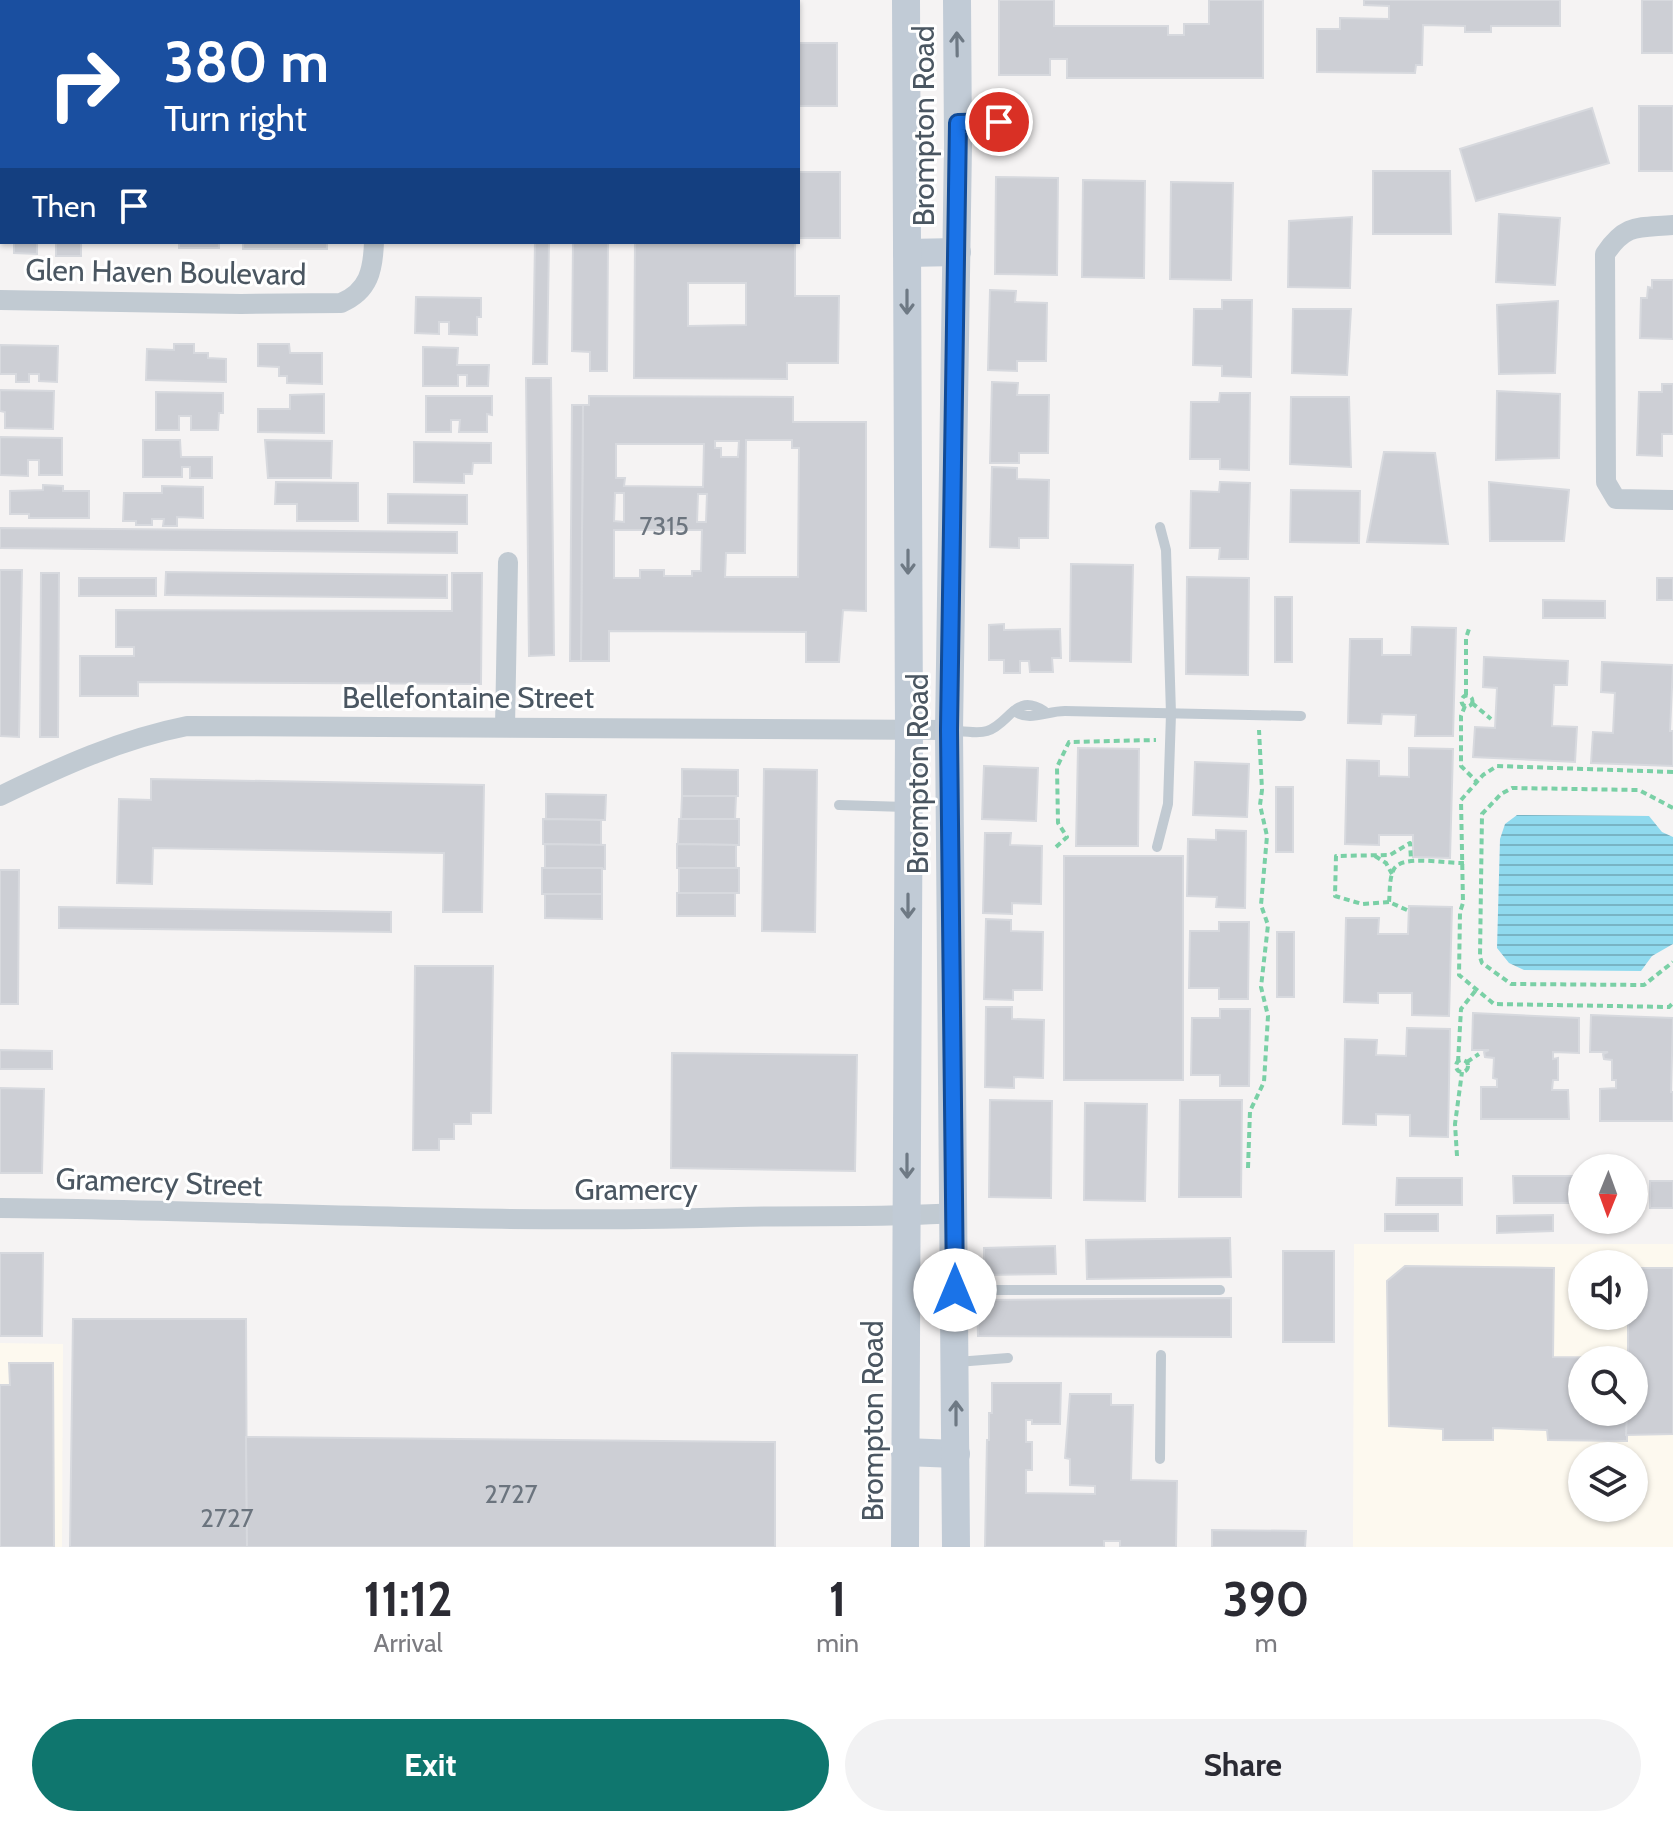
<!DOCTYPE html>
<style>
body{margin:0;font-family:Cabin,sans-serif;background:#f2f2f3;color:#2b2b33;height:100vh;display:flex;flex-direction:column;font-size:30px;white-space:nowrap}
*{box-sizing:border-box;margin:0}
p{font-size:26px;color:#7c7c81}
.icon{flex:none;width:44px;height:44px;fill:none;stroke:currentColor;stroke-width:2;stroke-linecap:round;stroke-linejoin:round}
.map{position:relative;height:1547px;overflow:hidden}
.panel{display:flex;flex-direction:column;background:#fff;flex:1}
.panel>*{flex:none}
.banner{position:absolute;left:0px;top:0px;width:800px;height:244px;box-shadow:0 2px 6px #0004;background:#1a4fa0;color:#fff;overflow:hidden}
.needle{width:52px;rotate:181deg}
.controls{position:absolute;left:1568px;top:1154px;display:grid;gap:16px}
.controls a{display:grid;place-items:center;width:80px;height:80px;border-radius:50%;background:#fff;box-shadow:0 2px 6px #0004;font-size:40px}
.pin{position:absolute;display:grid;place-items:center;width:68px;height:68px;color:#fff;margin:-34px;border:4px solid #fff;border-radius:50%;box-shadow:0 2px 8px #0007}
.me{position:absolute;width:88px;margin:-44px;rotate:0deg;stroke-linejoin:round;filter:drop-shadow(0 0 6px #0008)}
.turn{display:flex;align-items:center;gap:28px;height:168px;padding:0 32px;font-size:36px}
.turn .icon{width:104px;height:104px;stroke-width:2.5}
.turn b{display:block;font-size:56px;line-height:68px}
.then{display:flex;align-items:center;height:76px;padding:0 32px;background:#0003;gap:16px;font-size:30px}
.eta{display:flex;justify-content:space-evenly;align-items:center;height:136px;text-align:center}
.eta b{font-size:48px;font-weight:700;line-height:56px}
.cta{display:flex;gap:16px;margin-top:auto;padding:16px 32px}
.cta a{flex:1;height:92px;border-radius:48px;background:#0f766e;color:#fff;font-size:32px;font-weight:700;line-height:92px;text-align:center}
.cta a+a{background:#f2f2f3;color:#2b2b33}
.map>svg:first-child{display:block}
</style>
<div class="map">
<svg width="1673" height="1547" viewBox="0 0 1673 1547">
<defs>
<pattern id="water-rules" width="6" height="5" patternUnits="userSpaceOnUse" patternTransform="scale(2)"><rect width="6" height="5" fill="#90daee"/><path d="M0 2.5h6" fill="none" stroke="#78b4c4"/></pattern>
</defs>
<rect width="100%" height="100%" fill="#f5f3f3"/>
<!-- commercial -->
<g fill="#fdf9ef" fill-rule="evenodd">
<path d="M1354 1244H1673V1547H1353ZM1582 1264H1634V1316H1582ZM1582 1360H1634V1412H1582ZM1582 1456H1634V1508H1582Z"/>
<path d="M0 1343 63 1344 62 1547H0Z"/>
</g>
<!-- water -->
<path fill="url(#water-rules)" d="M1517 815 1649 816 1662 832 1673 837V944L1652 956 1641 971 1524 970 1509 963 1497 948 1500 839 1505 824Z"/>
<!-- building -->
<g fill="#cdcfd5" stroke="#d7d9de" stroke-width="2" fill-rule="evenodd">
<path d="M417 0H485L417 2Z"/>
<rect x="575" y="0" width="35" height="2"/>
<rect x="636" y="0" width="154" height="2"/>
<path d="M999 0H1054V26H1168V35H1184V24H1209V0H1263V78H1067V59H1050V75H999Z"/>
<path d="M1364 0H1560V26H1491V32H1465V26L1423 25 1422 65H1416L1415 73 1317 72V29H1340V18L1389 19V6L1364 5Z"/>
<rect x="1642" y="0" width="31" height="53"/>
<rect x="798" y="43" width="39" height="63"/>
<rect x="1639" y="106" width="34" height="65"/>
<path d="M1592 108 1609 163 1476 201 1460 149Z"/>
<path d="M1373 171H1450L1451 234H1373Z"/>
<rect x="798" y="172" width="42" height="66"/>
<rect x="0" y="174" width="2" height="63"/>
<path d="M996 177 1058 178 1057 275 995 274Z"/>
<path d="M1083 180 1145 181 1144 278 1082 277Z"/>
<path d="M1171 182 1233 183 1231 280 1170 279Z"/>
<path d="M1499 214 1560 218 1555 285 1496 282Z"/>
<path d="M1352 217 1350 288 1288 287 1289 221Z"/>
<path d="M14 242H37V254L14 253Z"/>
<rect x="56" y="242" width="25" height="14"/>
<rect x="179" y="242" width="40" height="6"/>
<rect x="243" y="242" width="84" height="7"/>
<path d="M535 242H549L547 364H533Z"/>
<path d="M573 242H608L607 371H590V352L572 351Z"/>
<path d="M635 242H795V296H839L838 363H787V379L634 378ZM688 283H746V325L688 326Z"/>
<path d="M1652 280H1673V339L1640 338 1641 298H1647L1648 287 1652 288Z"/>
<path d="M990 290 1016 291 1015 302 1047 303 1046 361H1017V371L988 370Z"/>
<path d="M416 297 481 298V317H477V335L449 334V322H439V334L415 333Z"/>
<path d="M1222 300H1252L1251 377 1222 376V366L1193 365 1194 309H1222Z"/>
<path d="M1558 301 1555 373 1499 374 1497 305Z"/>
<path d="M1293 309H1351L1347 375 1292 373Z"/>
<path d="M174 344H194V353H208V358L226 359V382L146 380 147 349 174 350Z"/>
<path d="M258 344H289L290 353H322V384L287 383V376H279V367L258 366Z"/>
<path d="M0 345 58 346 57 382 39 381V374H29V382H16V374H0Z"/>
<path d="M423 347 458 348 457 365H489L488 386H467V375H458V386H423Z"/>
<path d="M526 378H551L554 655 529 656Z"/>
<path d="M992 382 1018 383 1017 395H1049L1048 453H1019V463H990Z"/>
<path d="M1662 384H1673V434H1662V456L1637 455 1639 392H1662Z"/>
<path d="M0 390 54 391 53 429 5 428V412L0 411Z"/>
<path d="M1497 391 1560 394 1559 458 1496 460Z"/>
<path d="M156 392 223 393V413H219L218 430H191V416H179V430H156Z"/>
<path d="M1220 393H1250L1249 470 1220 469V459H1190L1191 402H1219Z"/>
<path d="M324 394V433L258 432V409H290V395Z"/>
<path d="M426 396H492V415L487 414V432H459L460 420H451V432H426Z"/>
<path d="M589 396 793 397V422H866V611L843 610 839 662H806V632L609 631V661H581L583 405H589ZM746 440H792V448H799L798 577H725L726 553H745ZM715 441H739L738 457H721V448H715ZM616 444H704L703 487 624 486 625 478H616ZM615 493H624V522L614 521ZM698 494H707L706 522H697ZM614 530H702L701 571H692V576H664V570H640V578H614Z"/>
<path d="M1291 397H1349L1351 467 1290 464Z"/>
<path d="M572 405H583L581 661H570Z"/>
<path d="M0 437 62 438V475H39V460H28V476L0 475Z"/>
<path d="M143 440H180L181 457H212V478H190V467H182V477H143Z"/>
<path d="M265 440 332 441 331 478H268Z"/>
<path d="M414 442 491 443V463H473L472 474H464V483L414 482Z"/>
<path d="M1384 452 1435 453 1448 544 1367 542Z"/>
<path d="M992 467 1017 468V479L1049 480 1048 538H1019V548L990 547Z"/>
<path d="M276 482 358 483V521H297V504H275Z"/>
<path d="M1220 482 1250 483 1248 559H1219L1220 548H1190L1191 491 1219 492Z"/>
<path d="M1489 482 1569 490 1564 541H1490Z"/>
<path d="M43 485 63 486V491H89V518H29V514H10V491L43 490Z"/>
<path d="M162 486 203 487V518L177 517V526H163L164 519H152V525H136V521H123L124 493H162Z"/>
<path d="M1291 490 1360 491 1359 543 1290 542Z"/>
<path d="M388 494 467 495V524L388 523Z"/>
<path d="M0 528 457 532V553L0 548Z"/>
<path d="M1071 564 1133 565 1131 662 1070 661Z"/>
<path d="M0 570H22L19 737 0 736Z"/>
<path d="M166 572 447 575V598L165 595Z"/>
<path d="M41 573H59L58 737H40Z"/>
<path d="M452 573H482L481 684 138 682V696H80V656H134V647H116V610L452 611Z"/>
<path d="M1187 577 1249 578 1248 675 1186 674Z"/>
<rect x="79" y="578" width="77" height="18"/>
<rect x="1657" y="578" width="16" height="22"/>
<rect x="1275" y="597" width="17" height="65"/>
<path d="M1543 600 1605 601V618H1543Z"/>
<path d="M1004 624V630L1060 629 1061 658H1052L1053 672H1030L1029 661H1020V673H1004V660H989V625Z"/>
<path d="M1412 627 1456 628 1453 736H1415L1416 715 1382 714 1381 724 1348 723 1350 639H1382V655H1411Z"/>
<path d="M1484 657 1568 661 1567 685H1554L1552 726 1577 727 1575 762 1473 757 1475 727 1495 728 1497 688 1483 687Z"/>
<path d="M1602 662 1673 665 1670 731H1673V766L1591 763 1593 732 1613 733 1615 693 1601 692Z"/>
<path d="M1078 748 1139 749 1138 846H1076Z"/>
<path d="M1409 748 1453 749 1450 858 1413 857V835H1379V845L1345 844 1347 760 1379 761V776L1409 777Z"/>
<path d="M1195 762 1249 764 1247 817 1193 815Z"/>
<path d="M984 766 1038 768 1036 821 982 819Z"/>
<path d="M682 769 738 770V796H682Z"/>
<path d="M764 769 817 770 815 932 762 931Z"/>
<path d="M151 779 484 785 482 912H443L444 853 153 848 152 884 117 883 119 799 151 800Z"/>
<rect x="1276" y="787" width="17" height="65"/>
<path d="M546 794 606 795 605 820 546 819Z"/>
<path d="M682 796H736L735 819H681Z"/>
<path d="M543 819 601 820V845L543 844Z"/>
<path d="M679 819H739V845L678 844Z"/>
<path d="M1216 830 1246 831 1245 908 1216 907 1217 897 1187 896 1188 839 1216 840Z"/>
<path d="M985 833H1011L1010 845 1042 846 1041 904 1012 903V914L983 913Z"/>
<path d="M545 844 605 845V869H545Z"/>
<path d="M677 844 736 845V868H677Z"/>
<rect x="1064" y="856" width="119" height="224"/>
<rect x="542" y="868" width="60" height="26"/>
<rect x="679" y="868" width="60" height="25"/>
<path d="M0 870H19L18 1004H0Z"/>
<rect x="677" y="893" width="58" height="23"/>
<path d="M545 894H602V919L545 918Z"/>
<path d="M1409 906 1452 907 1449 1016 1412 1015V993H1378V1003L1344 1002 1346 918H1379L1378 934H1408Z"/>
<path d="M59 907 391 912V932L59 928Z"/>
<path d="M986 919 1011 920V931L1043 932 1042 990H1013V1000L984 999Z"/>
<path d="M1219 922H1249L1248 999H1219V988H1189L1190 931H1219Z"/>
<rect x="1277" y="932" width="17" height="65"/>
<path d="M415 966H493L491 1113H471V1124H454V1139H439V1150H413Z"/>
<path d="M986 1007H1012V1019L1044 1020 1043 1078 1014 1077V1088L985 1087Z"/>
<path d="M1220 1009H1250L1249 1086H1220V1075H1191L1192 1018H1220Z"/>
<path d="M1473 1013 1579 1018V1053L1553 1052V1059L1558 1058V1080H1553L1552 1090H1568L1569 1119H1481V1087H1497V1079L1493 1078 1494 1058 1485 1057 1484 1052 1489 1050H1472Z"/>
<path d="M1591 1015 1673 1018 1671 1092H1673V1121H1600V1089L1616 1088V1080H1612V1060L1604 1059 1603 1054 1608 1052H1590Z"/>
<path d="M1407 1028 1450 1029 1448 1137 1410 1136V1115L1376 1114V1125L1343 1124 1345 1039 1377 1040 1376 1055 1406 1056Z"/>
<path d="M0 1050 52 1051V1069H0Z"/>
<path d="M672 1053 857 1055 855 1171 671 1168Z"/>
<path d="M0 1088 44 1089 42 1173H0Z"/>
<path d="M990 1100 1052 1101 1051 1198 989 1197Z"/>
<path d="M1180 1100H1242L1241 1197H1179Z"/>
<path d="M1085 1103 1147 1104 1145 1201 1084 1200Z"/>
<path d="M1513 1176H1579V1203H1514Z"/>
<path d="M1397 1178H1462V1205H1396Z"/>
<rect x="1650" y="1181" width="23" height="27"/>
<rect x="1385" y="1214" width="53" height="17"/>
<path d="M1553 1215V1231L1497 1233V1216Z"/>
<path d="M1230 1238 1231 1277 1087 1279 1086 1240Z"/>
<path d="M1055 1246 1056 1274 984 1275V1248Z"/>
<rect x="1283" y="1251" width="51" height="91"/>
<path d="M0 1253H43L42 1336H0Z"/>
<path d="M1405 1266 1554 1268 1553 1357 1628 1358 1582 1360V1412H1627V1441L1548 1440 1547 1430 1493 1428V1440H1443V1429L1389 1426 1387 1281Z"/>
<path d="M1634 1268H1673V1434L1626 1435 1627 1412H1634V1360H1628V1316H1634Z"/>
<path d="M1231 1298V1337L978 1336 977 1300Z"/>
<path d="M73 1319H246L247 1547H70Z"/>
<path d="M9 1363H53L54 1547H0V1385H10Z"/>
<path d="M992 1383H1061L1060 1424H1032V1420H1026V1442H1032V1470H1026V1493L1095 1494V1486L1070 1485V1459L1065 1458 1070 1394H1111V1405H1133L1131 1480 1177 1481 1176 1547H1120V1541H1104V1547H985L987 1440H989V1413H992Z"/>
<path d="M246 1437 775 1442V1547H247Z"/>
<path d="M1212 1530 1306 1531 1305 1547H1212Z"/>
</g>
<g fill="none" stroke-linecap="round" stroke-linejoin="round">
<!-- path -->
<g stroke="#7ad0a6" stroke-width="4" stroke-dasharray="6 4" stroke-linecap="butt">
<path d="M1466 695V638L1470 626"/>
<circle cx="1467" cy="701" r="5.5"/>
<path d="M1472 703 1491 719"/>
<path d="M1465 706 1461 716V766L1477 782"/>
<path d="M1673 772 1497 766 1483 775 1461 800 1463 903 1460 912 1459 975 1494 1004 1669 1007 1673 1003"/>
<path d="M1673 808 1639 790 1512 788 1501 794 1482 814 1480 957 1482 963 1511 984 1644 985 1673 962"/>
<path d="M1056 847 1067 837 1058 823 1057 767 1069 742 1156 740"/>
<path d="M1375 856 1386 863 1392 874"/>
<path d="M1389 902 1362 904 1335 896 1336 856 1390 855 1410 843 1411 860"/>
<path d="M1407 910 1389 902C1390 892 1389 878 1394 869 1402 854 1447 864 1464 863"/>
<circle cx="1462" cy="1066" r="6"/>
<path d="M1458 1062 1461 1009 1476 990"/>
<path d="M1467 1062 1479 1054"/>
<path d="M1457 1156 1455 1124 1462 1072"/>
<path d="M1248 1168 1250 1111 1264 1082 1268 1016 1261 987 1268 925 1261 905 1267 836 1260 805 1262 790 1259 730"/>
</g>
<!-- lane -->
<g stroke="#c1cad2" stroke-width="10">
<path d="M958 123 1008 122"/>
<path d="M1014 711C1030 722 1046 711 1065 711L1301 716"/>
<path d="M953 730C962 731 977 734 987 731 1010 724 1015 692 1044 711"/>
<path d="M839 805 906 807"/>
<path d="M1157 847 1168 804 1171 714 1166 550 1160 527"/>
<path d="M957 1290H1220"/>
<path d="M957 1362 1008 1358"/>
<path d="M1160 1459 1161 1355"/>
</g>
<!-- street -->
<g stroke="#c1cad2" stroke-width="20">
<path d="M0 7H2"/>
<path d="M1673 225C1638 228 1626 223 1605 254L1606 482 1616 499 1673 500"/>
<path d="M0 300 241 304 341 303C369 291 373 270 374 242"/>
<path d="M505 727 508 562"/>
<path d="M0 796C60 767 121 739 187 726L949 730"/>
<path d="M0 1208C246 1210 491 1225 737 1217 810 1215 882 1218 955 1213"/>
</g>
<!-- secondary -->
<g stroke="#c1cbd6" stroke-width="28">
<path d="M907 253 957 252"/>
<path d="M905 1452 956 1454"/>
<path d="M905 1547 909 730 906 0"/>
<path d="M956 1547 949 730 958 145 957 0"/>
</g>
</g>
<!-- one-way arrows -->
<defs><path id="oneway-shaft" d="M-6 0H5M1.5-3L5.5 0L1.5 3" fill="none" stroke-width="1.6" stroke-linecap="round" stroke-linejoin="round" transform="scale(2)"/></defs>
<g stroke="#6e7984">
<use href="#oneway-shaft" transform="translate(957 44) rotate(-91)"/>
<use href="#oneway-shaft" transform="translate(907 302) rotate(90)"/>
<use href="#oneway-shaft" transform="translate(908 562) rotate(90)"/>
<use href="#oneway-shaft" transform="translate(908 906) rotate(90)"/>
<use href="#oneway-shaft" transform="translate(907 1166) rotate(90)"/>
<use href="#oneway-shaft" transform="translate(956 1413) rotate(-90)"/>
</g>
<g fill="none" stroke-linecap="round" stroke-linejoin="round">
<!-- route casing -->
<g stroke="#114b97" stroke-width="20">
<path id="route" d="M955 1290 949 730 958 123 999 122"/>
</g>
<!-- route -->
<use href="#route" stroke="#1a73e8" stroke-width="14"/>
</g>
<g text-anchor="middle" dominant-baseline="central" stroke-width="6" stroke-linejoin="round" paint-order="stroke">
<!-- number labels -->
<g font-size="26" fill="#6b747e">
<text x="664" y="526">7315</text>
<text x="511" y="1494">2727</text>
<text x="227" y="1518">2727</text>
</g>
<!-- street labels -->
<g font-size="30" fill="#4a5661" stroke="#fff">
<text transform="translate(923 126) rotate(-90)">Brompton Road</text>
<text transform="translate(166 272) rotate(1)">Glen Haven Boulevard</text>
<text x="468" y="697">Bellefontaine Street</text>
<text transform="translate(917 774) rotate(-90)">Brompton Road</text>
<text transform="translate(159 1182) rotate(2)">Gramercy Street</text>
<text x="636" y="1189">Gramercy</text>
<text transform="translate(872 1421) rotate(-90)">Brompton Road</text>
</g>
</g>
</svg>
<div class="controls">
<a><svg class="needle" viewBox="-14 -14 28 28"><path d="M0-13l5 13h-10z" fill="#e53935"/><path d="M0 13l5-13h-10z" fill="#7c7c81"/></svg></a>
<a><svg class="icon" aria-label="sound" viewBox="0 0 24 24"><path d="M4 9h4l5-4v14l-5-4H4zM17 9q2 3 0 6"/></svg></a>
<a><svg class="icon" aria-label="search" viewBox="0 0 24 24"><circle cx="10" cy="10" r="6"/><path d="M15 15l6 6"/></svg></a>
<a><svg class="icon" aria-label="layers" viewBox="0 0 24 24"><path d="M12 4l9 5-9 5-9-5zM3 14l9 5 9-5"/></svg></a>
</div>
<div class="pin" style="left:999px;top:122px;background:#d93025"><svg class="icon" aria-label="arrive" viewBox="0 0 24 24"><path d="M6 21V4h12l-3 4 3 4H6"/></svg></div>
<svg class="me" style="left:955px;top:1290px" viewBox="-20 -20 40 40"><circle r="19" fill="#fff"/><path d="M0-13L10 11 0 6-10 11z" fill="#1a73e8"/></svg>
<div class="banner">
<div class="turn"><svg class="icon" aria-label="right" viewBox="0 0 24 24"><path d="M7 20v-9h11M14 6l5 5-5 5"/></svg><div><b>380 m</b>Turn right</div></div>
<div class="then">Then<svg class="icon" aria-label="arrive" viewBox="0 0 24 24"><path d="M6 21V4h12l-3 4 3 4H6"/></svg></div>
</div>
</div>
<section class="panel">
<div class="eta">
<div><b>11:12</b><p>Arrival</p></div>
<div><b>1</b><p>min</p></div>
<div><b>390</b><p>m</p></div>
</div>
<div class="cta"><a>Exit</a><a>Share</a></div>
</section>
